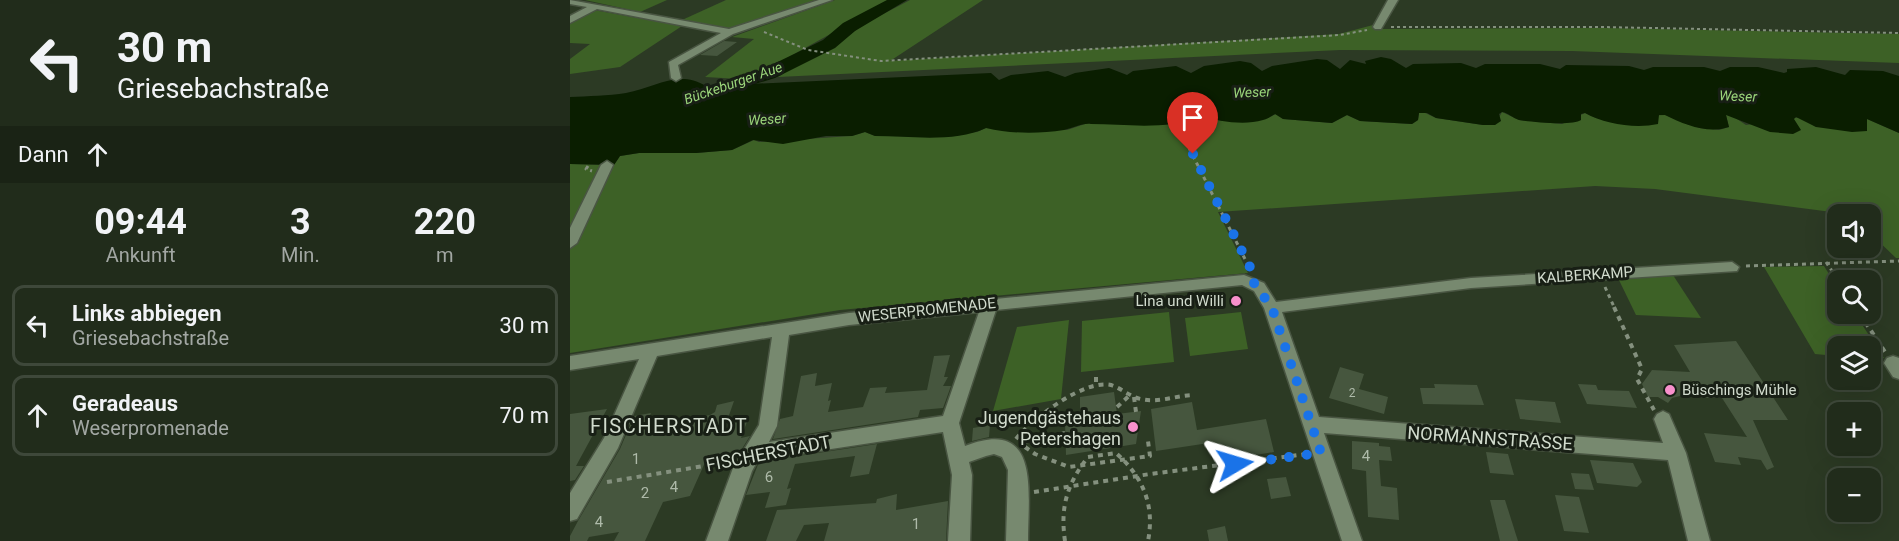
<!DOCTYPE html>
<html lang="de">
<meta charset="utf-8">
<style>
body{margin:0;font-family:Roboto,sans-serif;background:#293424;color:#f1f3f6;height:100vh;display:flex;flex-direction:column;font-size:22px;white-space:nowrap}
*{box-sizing:border-box;margin:0}
p{font-size:20px;color:#a2a7a3}
.icon{flex:none;width:33px;height:33px;fill:none;stroke:currentColor;stroke-width:2;stroke-linecap:round;stroke-linejoin:round}
.map{position:relative;flex:1;overflow:hidden}
.details{display:flex;flex-direction:column;background:#212c1b;width:570px}
.details>*{flex:none}
.guide{background:#212c1b;color:#f1f3f6;overflow:hidden}
.controls{position:absolute;left:1257px;top:204px;display:grid;gap:12px}
.controls a{display:grid;place-items:center;width:54px;height:54px;border-radius:12px;background:#212c1b;box-shadow:0 6px 24px #0002,0 0 0 2px #3e483a;font-size:30px}
.pin{position:absolute;display:grid;place-items:center;width:51px;height:51px;color:#fff;margin:-62px -26px;border-radius:50% 50% 50% 0;rotate:-45deg;box-shadow:0 0 6px #0007}
.pin .icon{rotate:45deg}
.me{position:absolute;width:66px;margin:-33px;rotate:83deg;stroke-linejoin:round;filter:drop-shadow(0 0 4px #0008)}
.turn{display:flex;align-items:center;gap:21px;height:126px;padding:0 18px;font-size:27px}
.turn .icon{width:78px;height:78px;stroke-width:2.5}
.turn b{display:block;font-size:42px;line-height:51px}
.then{display:flex;align-items:center;height:57px;padding:0 18px;background:#0003;gap:12px;font-size:22px}
.eta{display:flex;justify-content:space-evenly;align-items:center;height:102px;text-align:center}
.eta b{font-size:36px;font-weight:700;line-height:42px}
ul{padding:0;list-style:none}
li{display:flex;align-items:center;gap:18px;height:81px;margin:0 12px 9px;padding:0 6px;border:3px solid #3e483a;border-radius:12px}
li div{flex:1}
li b{display:block;font-size:22px}
li em{font-style:normal}
main{display:flex;flex:1;min-height:0}
.map>svg:first-child{display:block}
</style>
<main>
<section class="details">
<div class="guide">
<div class="turn"><svg class="icon" aria-label="left" viewBox="0 0 24 24"><path d="M17 20v-9H6M10 6l-5 5 5 5"/></svg><div><b>30 m</b>Griesebachstraße</div></div>
<div class="then">Dann<svg class="icon" aria-label="ahead" viewBox="0 0 24 24"><path d="M12 20V5M6 11l6-6 6 6"/></svg></div>
</div>
<div class="eta">
<div><b>09:44</b><p>Ankunft</p></div>
<div><b>3</b><p>Min.</p></div>
<div><b>220</b><p>m</p></div>
</div>
<ul>
<li><svg class="icon" aria-label="left" viewBox="0 0 24 24"><path d="M17 20v-9H6M10 6l-5 5 5 5"/></svg><div><b>Links abbiegen</b><p>Griesebachstraße</p></div><em>30 m</em></li>
<li><svg class="icon" aria-label="ahead" viewBox="0 0 24 24"><path d="M12 20V5M6 11l6-6 6 6"/></svg><div><b>Geradeaus</b><p>Weserpromenade</p></div><em>70 m</em></li>
</ul>
</section>
<div class="map">
<svg width="1329" height="541" viewBox="0 0 1329 541">
<rect width="100%" height="100%" fill="#2c3a24"/>
<!-- green -->
<g fill="#3d6126">
<path d="M15 0H97L70 12Z"/>
<path d="M156 0H246L161 30 112 20Z"/>
<path d="M265 0H322L197 69 170 79 135 77 184 39 162 37Z"/>
<path d="M340 0H413L320 61 769 34 803 25 812 29 1033 28 1329 34V63L1002 51 770 50 208 77 226 64 262 48 294 24Z"/>
<path d="M24 10 112 26 50 67 0 74V59L20 44 0 43V22Z"/>
<path d="M853 112 866 118 913 125H925L932 112 949 120 992 124 1015 113 1026 118 1095 115 1130 128 1149 130 1159 127 1156 115H1161L1176 125 1231 117 1246 127 1297 119 1329 133V258H1326L1301 234 1300 214H1277L1085 189 1025 186 648 212 678 273 270 310 0 353V164L44 165 50 156 69 153H126L162 150 184 140 189 142 282 136 295 132 305 136H369L407 132 416 128 497 130 518 123 578 125 619 121 630 116 641 120 698 118 706 114 713 119 762 123 777 115 790 121 842 124 848 120 849 113Z"/>
<path d="M1254 266 1267 287 1268 314H1285L1314 358 1301 357 1300 346H1268L1267 356 1245 354 1194 267Z"/>
<path d="M1101 272 1131 318 1066 315 1047 276Z"/>
<path d="M599 312 604 362 511 372 512 321Z"/>
<path d="M671 312 678 349 620 356 615 318Z"/>
<path d="M499 320 491 399 423 411 447 327Z"/>
</g>
<!-- water -->
<path fill="#0a1e00" d="M811 57 821 59 836 68 843 64 891 63 906 68 915 64H970L990 69 996 65 1059 66 1074 70 1083 67H1134L1150 71 1160 67H1188L1214 73 1217 72V69L1246 67 1275 75 1280 70 1313 71 1329 76V133L1297 119V131L1282 132 1246 127 1226 117 1224 119 1231 130 1223 134 1200 132 1156 115 1159 127C1138 134 1115 125 1095 115H1089L1088 124C1065 129 1035 124 1015 113L1011 114V120C1003 126 961 122 949 120 942 118 939 113 932 112L929 114 931 121 925 125H913L866 118 857 113H849L848 120 842 124 790 121 777 115 762 123 713 119 705 114C701 116 698 119 693 120 673 126 649 121 630 116 597 131 556 124 521 124 512 123 503 128 494 130 468 134 442 134 416 128 384 143 340 136 305 136L295 132 282 136H256L213 144 183 140 162 150 126 153H69L50 156 44 165 0 164V97C18 96 38 96 56 93 85 88 107 69 136 86L421 73 429 80 441 75 478 71 495 77 505 73 539 68 557 75 563 71 606 66 621 73 634 66 670 61 681 63 692 71 702 66 747 59 757 60 770 69 780 60 796 64 795 61Z"/>
<g fill="none" stroke-linecap="round" stroke-linejoin="round">
<!-- river -->
<path fill="#0a1e00" fill-rule="evenodd" d="M317 0H337L285 31 265 48 205 78 126 102 119 100 116 96 119 92 191 70 253 40 273 23Z"/>
</g>
<!-- building -->
<g fill="#46563e">
<path d="M154 41 167 42 147 56 130 55Z"/>
<path d="M1166 341 1218 420H1183L1204 467 1197 470 1191 460 1168 457 1171 465 1145 462 1134 433 1177 437 1152 398H1131L1121 380 1110 396 1102 398 1098 403 1088 397H1078L1072 384 1082 370 1120 372 1104 345Z"/>
<path d="M380 355 374 377H378L373 386H381L373 408 350 410 348 417 203 439 210 419 223 416 231 376 247 373 245 386 262 383 258 401 261 400 258 412 293 407 300 388 317 387 315 393 357 390 364 356Z"/>
<path d="M770 367 794 374 789 389 818 397 814 414 759 398Z"/>
<path d="M864 384 907 385 914 405 853 404 850 388H865Z"/>
<path d="M1008 384 1026 385 1028 390 1059 391 1067 408 1017 404Z"/>
<path d="M544 392 547 414 571 411 566 444 496 455 495 422 510 420V397Z"/>
<path d="M945 399 985 402 991 423 950 419Z"/>
<path d="M164 401 157 421 178 419 171 438 180 436 168 455 137 458 120 496 93 502 75 541H44L49 532 19 537 17 541H0V536L8 521 50 449 64 416 81 413 78 420 89 418 87 424 140 415 145 412 147 405Z"/>
<path d="M622 402 627 430 696 419 704 452 644 462 639 443 586 451 581 409Z"/>
<path d="M37 409 6 466H14L5 480 0 481V414Z"/>
<path d="M420 425 419 437 402 441 403 428Z"/>
<path d="M782 441 809 443V446L820 447 822 461 809 460 811 486 827 488 829 520 798 517 796 471 782 469Z"/>
<path d="M307 444 299 474 280 477 285 456 225 464 217 489 221 488 216 505 195 508 200 492 176 495 189 462Z"/>
<path d="M916 452 938 454 944 475 920 473Z"/>
<path d="M1020 460 1063 463 1072 482 1067 487 1027 483Z"/>
<path d="M1001 473 1019 474 1024 490 1005 489Z"/>
<path d="M716 477 721 496 701 499 697 479Z"/>
<path d="M327 494 326 510 378 501 376 541H254L259 523 234 525 226 541H196L207 510 306 503 307 499Z"/>
<path d="M985 495 1009 497 1019 533 994 531Z"/>
<path d="M920 500H935L948 541H930Z"/>
<path d="M655 526 658 541H639L637 530Z"/>
</g>
<g fill="none" stroke-linecap="round" stroke-linejoin="round">
<!-- minor casing -->
<g stroke="#495542" stroke-width="3">
<g id="minor">
<path d="M0 0 159 29 249 0H262L163 34 108 65 111 78 106 81 101 78 99 62 151 33 27 9 0 23V16L17 7 0 4Z"/>
<path d="M818 0H828L811 29H805L803 27Z"/>
<path d="M37 161 43 165 7 243 0 248V228L31 165Z"/>
<path d="M1162 262 1169 267 1167 271 901 288 712 312 749 417 1093 443 1084 419 1087 414 1093 411 1099 414 1116 453 1140 541H1118L1098 460 754 433 792 541H772L694 308 684 291 672 285 426 310 389 423 395 446C471 416 458 492 458 541H436L438 470 432 457 424 454 416 456 399 462 402 475 400 541H378L382 475 373 432 188 460 182 471 158 541H136L163 468 189 425 202 337 87 356 48 448 7 519 0 521V493L34 438 69 359 0 370V356L279 313 414 300 420 297 425 299 674 275 694 283 706 302 901 278ZM409 312 373 416 199 442 207 426 219 335 279 325Z"/>
<path d="M1323 356 1329 358V379L1323 377 1314 363 1317 358Z"/>
</g>
</g>
<!-- path-far2 -->
<g stroke="#84907e" stroke-width="2" stroke-dasharray="3 3" stroke-linecap="butt">
<path d="M821 27H1033L1329 33"/>
<path d="M194 32 238 50 311 61 770 35 797 30"/>
</g>
<!-- path-far1 -->
<g stroke="#84907e" stroke-width="3" stroke-dasharray="4 4" stroke-linecap="butt">
<path d="M612 134 680 269"/>
<path d="M18 166 16 169 22 171"/>
<path d="M1256 262 1268 280"/>
<path d="M1176 266 1329 261"/>
<path d="M1035 287 1045 309"/>
</g>
<!-- path -->
<g stroke="#84907e" stroke-width="4" stroke-dasharray="5 5" stroke-linecap="butt">
<path d="M1044 307 1072 369 1067 379 1084 410"/>
<path d="M1290 314 1315 352"/>
<path d="M526 377V385"/>
<path d="M564 397 566 412"/>
<path d="M547 407 560 395"/>
<path d="M446 439C462 419 514 379 541 385 551 388 560 397 571 399 588 403 605 396 622 395"/>
<path d="M453 442 495 433"/>
<path d="M455 447 465 454 499 467 580 456 578 441"/>
<path d="M37 482 158 462"/>
<path d="M464 492 580 474 737 454"/>
<path d="M495 541C490 507 497 484 518 457L546 453C573 477 585 505 578 541"/>
</g>
<!-- minor -->
<use href="#minor" fill="#77896f" fill-rule="evenodd"/>
</g>
<g fill="none" stroke-linecap="round" stroke-linejoin="round">
<!-- route -->
<path stroke="#1a73e8" stroke-width="10" stroke-dasharray="0 18" d="M623 154 685 277 684 283 702 308 751 453 665 464"/>
</g>
<!-- markers -->
<g fill="#f890cc" stroke="#181f15" stroke-width="2">
<circle cx="666" cy="301" r="6"/>
<circle cx="1100" cy="390" r="6"/>
<circle cx="563" cy="427" r="6"/>
</g>
<g text-anchor="middle" dominant-baseline="central" stroke-width="6" stroke-linejoin="round" paint-order="stroke">
<!-- number labels -->
<g font-size="12" fill="#aebaa9">
<text x="782" y="393">2</text>
</g>
<!-- far-water labels -->
<g font-size="14" font-style="italic" fill="#9ad47a" stroke="#181f15">
<text transform="translate(163 83) rotate(-19)">Bückeburger Aue</text>
<text transform="translate(682 92) rotate(-2)">Weser</text>
<text transform="translate(1168 96) rotate(2)">Weser</text>
<text transform="translate(197 119) rotate(-4)">Weser</text>
</g>
<!-- street labels -->
<g font-size="15" fill="#d1dbcd" stroke="#181f15">
<text transform="translate(1015 275) rotate(-4)">KALBERKAMP</text>
<text transform="translate(357 310) rotate(-6)">WESERPROMENADE</text>
</g>
<!-- poi labels -->
<g font-size="15" fill="#d1dbcd" stroke="#181f15" text-anchor="end">
<text x="654" y="301">Lina und Willi</text>
<text x="1112" y="390" text-anchor="start">Büschings Mühle</text>
</g>
<!-- near-number labels -->
<g font-size="15" fill="#aebaa9">
<text x="796" y="456">4</text>
<text x="66" y="459">1</text>
<text x="199" y="477">6</text>
<text x="104" y="487">4</text>
<text x="75" y="493">2</text>
<text x="29" y="522">4</text>
<text x="346" y="524">1</text>
</g>
<!-- near-poi labels -->
<g font-size="18" fill="#d1dbcd" stroke="#181f15" text-anchor="end">
<text x="551" y="417">Jugendgästehaus<tspan x="551" dy="21">Petershagen</tspan></text>
</g>
<!-- near-street labels -->
<g font-size="18" fill="#d1dbcd" stroke="#181f15">
<text transform="translate(920 438) rotate(4)">NORMANNSTRASSE</text>
<text transform="translate(198 453) rotate(-11)">FISCHERSTADT</text>
</g>
<!-- near-neighbourhood labels -->
<g font-size="20" letter-spacing="1.5" fill="#d1dbcd" stroke="#181f15">
<text x="99" y="426">FISCHERSTADT</text>
</g>
</g>
</svg>
<div class="controls">
<a><svg class="icon" aria-label="sound" viewBox="0 0 24 24"><path d="M4 9h4l5-4v14l-5-4H4zM17 9q2 3 0 6"/></svg></a>
<a><svg class="icon" aria-label="search" viewBox="0 0 24 24"><circle cx="10" cy="10" r="6"/><path d="M15 15l6 6"/></svg></a>
<a><svg class="icon" aria-label="layers" viewBox="0 0 24 24"><path d="M12 4l9 5-9 5-9-5zM3 14l9 5 9-5"/></svg></a>
<a>+</a>
<a>−</a>
</div>
<div class="pin" style="left:623px;top:154px;background:#d93025"><svg class="icon" aria-label="arrive" viewBox="0 0 24 24"><path d="M6 21V4h12l-3 4 3 4H6"/></svg></div>
<svg class="me" style="left:665px;top:464px" viewBox="-20 -20 40 40"><path d="M0-17L14 15 0 8-14 15z" fill="#1a73e8" stroke="#fff" stroke-width="4"/></svg>
</div>
</main>
